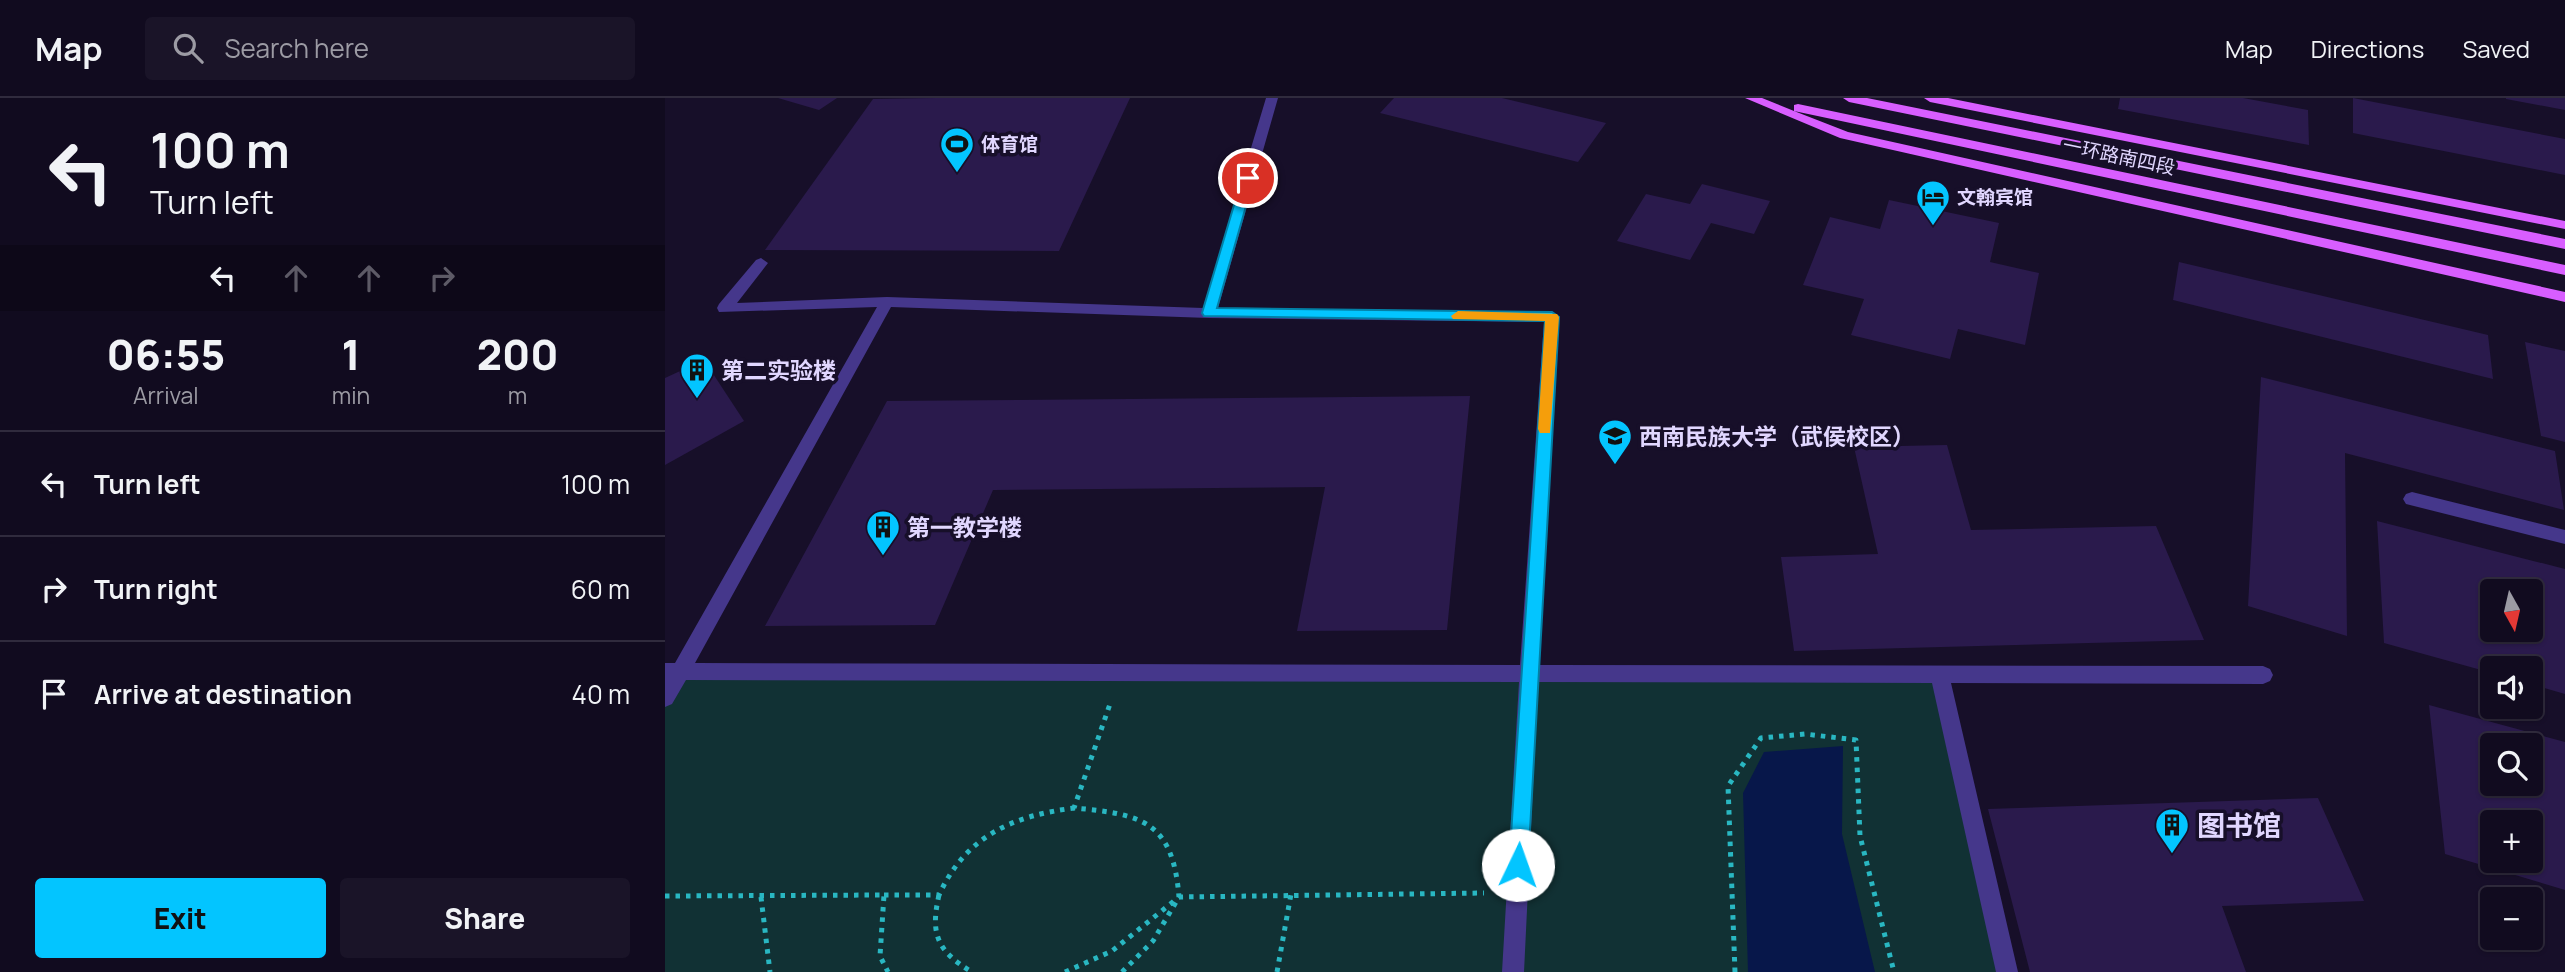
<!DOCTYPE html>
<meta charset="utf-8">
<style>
body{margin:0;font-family:Manrope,"Noto Sans SC",sans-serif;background:#1a1428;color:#f1f3f6;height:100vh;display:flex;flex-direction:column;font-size:26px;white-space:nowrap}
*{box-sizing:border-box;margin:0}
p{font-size:23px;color:#9c9ba4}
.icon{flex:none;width:38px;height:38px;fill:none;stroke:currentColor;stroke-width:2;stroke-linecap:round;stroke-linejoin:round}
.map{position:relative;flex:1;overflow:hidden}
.panel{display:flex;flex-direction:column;background:#110b1f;width:665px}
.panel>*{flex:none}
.guide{background:#110b1f;color:#f1f3f6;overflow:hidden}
.needle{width:46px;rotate:172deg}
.controls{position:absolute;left:1815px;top:481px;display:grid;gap:14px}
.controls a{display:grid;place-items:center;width:63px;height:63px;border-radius:7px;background:#110b1f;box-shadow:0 2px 5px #0004,0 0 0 2px #302b3d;font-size:35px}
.pin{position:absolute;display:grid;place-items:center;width:60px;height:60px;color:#fff;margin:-30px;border:4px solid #fff;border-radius:50%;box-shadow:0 2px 7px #0007}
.me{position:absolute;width:77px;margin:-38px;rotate:3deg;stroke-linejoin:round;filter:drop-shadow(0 0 5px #0008)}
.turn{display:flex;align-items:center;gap:24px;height:147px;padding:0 35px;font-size:32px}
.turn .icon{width:91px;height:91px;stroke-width:2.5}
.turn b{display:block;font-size:49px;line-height:60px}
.lanes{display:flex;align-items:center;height:66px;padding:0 35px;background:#0003;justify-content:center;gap:35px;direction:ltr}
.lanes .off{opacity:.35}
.eta{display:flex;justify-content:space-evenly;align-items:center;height:119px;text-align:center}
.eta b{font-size:42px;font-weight:800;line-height:49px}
.button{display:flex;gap:14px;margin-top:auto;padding:14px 35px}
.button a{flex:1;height:80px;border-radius:7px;background:#03c5ff;color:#111;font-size:28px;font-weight:800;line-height:80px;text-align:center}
.button a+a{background:#1a1428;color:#f1f3f6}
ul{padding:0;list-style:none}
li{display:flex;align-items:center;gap:21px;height:105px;padding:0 35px;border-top:2px solid #302b3d}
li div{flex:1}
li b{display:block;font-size:26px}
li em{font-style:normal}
header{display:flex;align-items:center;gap:42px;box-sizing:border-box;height:98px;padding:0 35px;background:#110b1f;border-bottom:2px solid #302b3d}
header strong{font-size:33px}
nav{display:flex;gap:38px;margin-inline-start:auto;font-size:24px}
.search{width:490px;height:63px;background:#1a1428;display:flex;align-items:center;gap:18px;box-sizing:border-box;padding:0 24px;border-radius:7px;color:#9c9ba4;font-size:26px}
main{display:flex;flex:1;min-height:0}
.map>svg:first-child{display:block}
</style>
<header>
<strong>Map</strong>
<div class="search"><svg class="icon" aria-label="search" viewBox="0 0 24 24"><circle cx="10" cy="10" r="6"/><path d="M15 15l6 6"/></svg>Search here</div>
<nav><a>Map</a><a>Directions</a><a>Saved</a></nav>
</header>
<main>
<section class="panel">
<div class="guide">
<div class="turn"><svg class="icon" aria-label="left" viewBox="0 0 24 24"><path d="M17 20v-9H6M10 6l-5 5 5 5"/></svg><div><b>100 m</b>Turn left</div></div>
<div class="lanes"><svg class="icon" aria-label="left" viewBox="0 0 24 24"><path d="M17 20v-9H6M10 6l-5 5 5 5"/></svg><svg class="icon off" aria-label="ahead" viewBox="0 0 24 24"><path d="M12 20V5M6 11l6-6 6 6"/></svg><svg class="icon off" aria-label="ahead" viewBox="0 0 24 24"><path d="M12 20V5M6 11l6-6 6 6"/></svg><svg class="icon off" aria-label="right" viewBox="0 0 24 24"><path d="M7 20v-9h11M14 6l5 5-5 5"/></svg></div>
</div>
<div class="eta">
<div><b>06:55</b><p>Arrival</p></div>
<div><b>1</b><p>min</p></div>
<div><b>200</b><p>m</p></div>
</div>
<ul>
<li><svg class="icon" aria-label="left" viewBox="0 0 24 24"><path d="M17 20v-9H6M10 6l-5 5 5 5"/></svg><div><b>Turn left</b></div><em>100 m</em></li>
<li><svg class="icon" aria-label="right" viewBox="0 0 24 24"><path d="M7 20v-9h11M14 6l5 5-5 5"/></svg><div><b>Turn right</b></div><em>60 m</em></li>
<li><svg class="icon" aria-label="arrive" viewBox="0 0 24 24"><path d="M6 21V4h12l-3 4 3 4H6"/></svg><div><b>Arrive at destination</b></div><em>40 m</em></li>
</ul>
<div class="button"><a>Exit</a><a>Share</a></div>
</section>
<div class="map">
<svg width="1900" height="874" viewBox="0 0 1900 874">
<rect width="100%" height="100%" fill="#170f29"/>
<!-- green -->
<path fill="#113134" d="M16 573 1275 577 1346 874H0V600Z"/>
<!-- water -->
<path fill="#07174a" d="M1178 648 1177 736 1210 874H1083L1078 695 1099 654Z"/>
<!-- building -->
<g fill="#2a1a4c" fill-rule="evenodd">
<path d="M113 0H172L154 12Z"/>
<path d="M270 0H465L394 153 100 152 208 1Z"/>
<path d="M729 0H837L941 25 913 64 715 15Z"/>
<path d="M1455 0H1578L1643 12 1644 47 1453 11Z"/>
<path d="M1688 0 1900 41V77L1688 35Z"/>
<path d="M1841 0H1900V12L1841 1Z"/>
<path d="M1037 86 1105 103 1089 136 1046 125 1025 162 952 143 981 96 1025 106Z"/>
<path d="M1224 102 1334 125 1325 164 1374 175 1360 247 1293 231 1285 261 1186 237 1199 201 1138 187 1165 119 1215 131Z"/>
<path d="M1514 164 1823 237 1828 281 1508 202Z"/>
<path d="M1860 244 1900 253V344L1876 338Z"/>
<path d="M39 262 79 323 0 367V280Z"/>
<path d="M1596 279 1890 353 1899 412 1680 355 1682 538 1583 508Z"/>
<path d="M805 298 782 532 632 533 660 389 328 392 270 527 100 528 222 303Z"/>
<path d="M1282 347 1306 432 1491 428 1539 542 1129 553 1116 459 1213 456 1189 349Z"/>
<path d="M1712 423 1900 471V596L1866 586V570H1827V575L1719 545ZM1827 494H1866V532H1827Z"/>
<path d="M1764 607 1900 644V792L1780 756ZM1827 648H1866V686H1827ZM1827 724H1866V763H1827Z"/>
<path d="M1653 700 1699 803 1557 808 1581 874H1365L1323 711Z"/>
</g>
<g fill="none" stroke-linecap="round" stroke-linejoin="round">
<!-- path -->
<g stroke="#29b7c2" stroke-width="5" stroke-dasharray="4.5 6" stroke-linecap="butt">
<path d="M219 797H274C301 738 347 718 409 710"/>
<path d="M274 797C265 836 272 853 307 874"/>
<path d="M0 798 219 797 215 858 223 874"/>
<path d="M96 799 105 874"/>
<path d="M400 874 447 853 514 799C508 724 478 716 409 710L445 606"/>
<path d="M457 874 488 843 514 799 819 795"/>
<path d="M612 874 626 796"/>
<path d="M1070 874 1063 688 1096 640 1140 636 1191 642 1195 738 1229 874"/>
</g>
<!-- lane -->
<path fill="#45378b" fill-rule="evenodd" d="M1747 394 1900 432V446L1741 406 1738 401 1741 396Z"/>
<!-- street -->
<path fill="#45378b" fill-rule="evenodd" d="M601 0H613L553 210 887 214 894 219 874 567 1598 568 1605 571 1608 577 1605 583 1598 586 1286 585 1353 874H1331L1267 585 873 584 859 874H837L854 584 21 582 7 606 0 609V565H10L212 209 54 214 52 210 54 206 91 162 96 160 103 165 72 205 222 199 538 210ZM226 209 544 220 879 224 855 567 30 565Z"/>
<!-- primary -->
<g fill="#d85eff" fill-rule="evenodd">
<path d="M1080 0H1097L1129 13V7L1133 6 1900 167V177L1129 13 1183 34 1900 194V204L1175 40Z"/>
<path d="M1178 0H1202L1900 141V151L1184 4Z"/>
<path d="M1259 0H1283L1900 123V131L1265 4Z"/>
</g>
</g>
<!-- route -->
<path fill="#03c5ff" stroke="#0280a6" stroke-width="2" d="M583 77 589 80 552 210 887 214 894 219 863 767 860 774 853 777 846 774 844 767 880 223 539 218 537 215 577 80Z"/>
<!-- slow -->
<path fill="#f59e0b" d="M793 213 892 216 894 219 885 335H875L873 331 880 223 788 221 786 218Z"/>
<!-- icons -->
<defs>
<g id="stadium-pin" transform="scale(1.75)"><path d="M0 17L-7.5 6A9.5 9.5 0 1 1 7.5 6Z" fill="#03c5ff" stroke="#170f29"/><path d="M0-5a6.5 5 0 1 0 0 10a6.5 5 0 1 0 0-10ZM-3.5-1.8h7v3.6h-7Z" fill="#111"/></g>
<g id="hotel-pin" transform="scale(1.75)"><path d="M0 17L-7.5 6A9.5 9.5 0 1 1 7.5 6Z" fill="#03c5ff" stroke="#170f29"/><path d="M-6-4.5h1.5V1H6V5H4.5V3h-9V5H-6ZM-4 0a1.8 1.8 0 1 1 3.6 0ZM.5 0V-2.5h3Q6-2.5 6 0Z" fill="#111"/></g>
<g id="building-pin" transform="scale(1.75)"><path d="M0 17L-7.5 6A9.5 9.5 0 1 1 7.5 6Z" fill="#03c5ff" stroke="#170f29"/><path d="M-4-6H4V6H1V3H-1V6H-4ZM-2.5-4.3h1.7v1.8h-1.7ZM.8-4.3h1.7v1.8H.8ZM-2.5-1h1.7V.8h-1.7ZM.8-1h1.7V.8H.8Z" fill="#111"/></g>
<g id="university-pin" transform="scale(1.75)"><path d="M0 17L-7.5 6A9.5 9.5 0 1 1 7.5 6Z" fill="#03c5ff" stroke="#170f29"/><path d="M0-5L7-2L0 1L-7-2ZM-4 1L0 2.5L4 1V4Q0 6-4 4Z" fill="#111"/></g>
</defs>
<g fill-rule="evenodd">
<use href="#stadium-pin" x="292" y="46"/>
<use href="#hotel-pin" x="1268" y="99"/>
<use href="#building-pin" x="32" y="272"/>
<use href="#university-pin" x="950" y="338"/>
<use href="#building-pin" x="218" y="429"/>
<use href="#building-pin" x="1507" y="727"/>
</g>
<g text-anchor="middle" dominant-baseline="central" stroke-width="7" stroke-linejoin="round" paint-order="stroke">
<!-- far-poi labels -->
<g font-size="19" font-weight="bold" fill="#e1d7ff" stroke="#170f29" text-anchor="start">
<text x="316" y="46">体育馆</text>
<text x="1292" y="99">文翰宾馆</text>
</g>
<!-- far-street labels -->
<g font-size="19" fill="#e1d7ff" stroke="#170f29">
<text transform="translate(1454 58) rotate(12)">一环路南四段</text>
</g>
<!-- poi labels -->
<g font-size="23" font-weight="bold" fill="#e1d7ff" stroke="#170f29" text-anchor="start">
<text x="56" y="272">第二实验楼</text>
<text x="974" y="338">西南民族大学（武侯校区）</text>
<text x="242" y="429">第一教学楼</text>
</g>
<!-- near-poi labels -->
<g font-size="28" font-weight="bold" fill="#e1d7ff" stroke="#170f29" text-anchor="start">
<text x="1532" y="727">图书馆</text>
</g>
</g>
</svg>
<div class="controls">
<a><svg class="needle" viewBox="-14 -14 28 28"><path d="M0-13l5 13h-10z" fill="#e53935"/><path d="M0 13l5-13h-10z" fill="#9c9ba4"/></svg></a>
<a><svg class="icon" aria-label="sound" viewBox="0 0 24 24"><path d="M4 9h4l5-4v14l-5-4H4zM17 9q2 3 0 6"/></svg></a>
<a><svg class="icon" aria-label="search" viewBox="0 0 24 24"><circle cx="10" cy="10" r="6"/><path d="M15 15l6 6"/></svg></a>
<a>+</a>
<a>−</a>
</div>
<div class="pin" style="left:583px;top:80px;background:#d93025"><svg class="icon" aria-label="arrive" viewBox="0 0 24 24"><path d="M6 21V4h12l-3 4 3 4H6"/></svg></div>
<svg class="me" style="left:853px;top:767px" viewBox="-20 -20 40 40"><circle r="19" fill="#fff"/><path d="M0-13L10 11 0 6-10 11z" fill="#03c5ff"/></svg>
</div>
</main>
